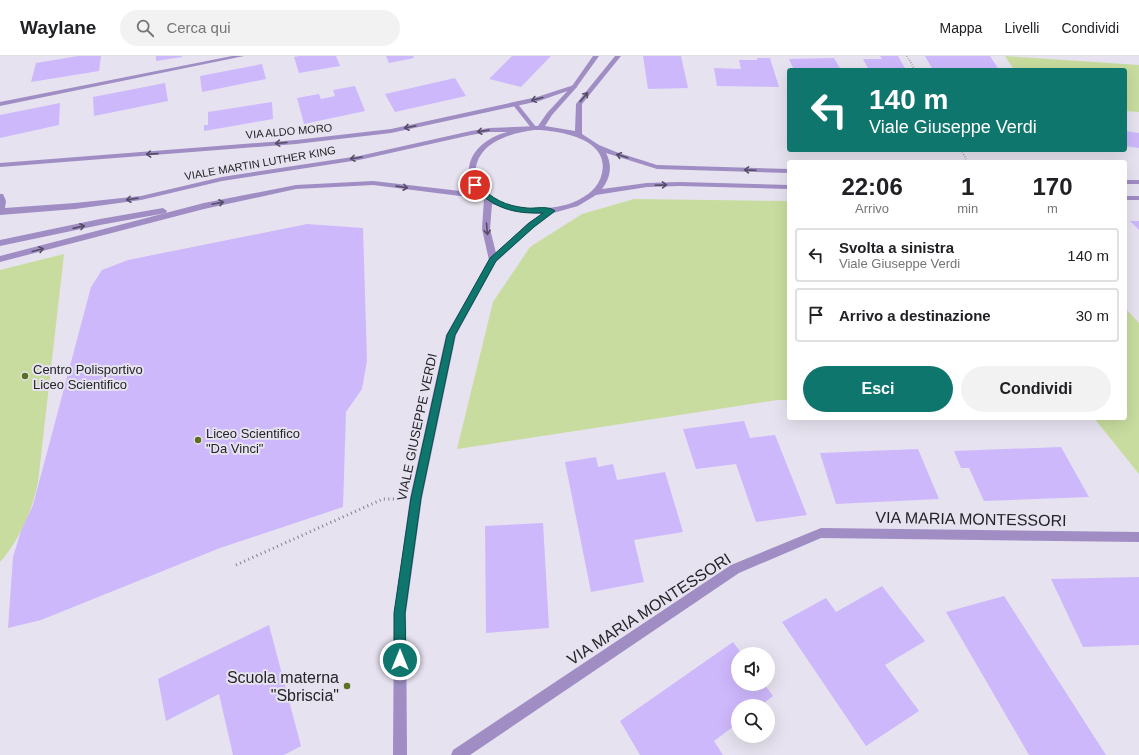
<!DOCTYPE html>
<html lang="it">
<style>
body{margin:0;font-family:Arial,sans-serif;background:#f2f2f2;color:#202124;height:100vh;display:flex;flex-direction:column;font-size:15px;white-space:nowrap}
*{box-sizing:border-box;margin:0}
p{font-size:13px;color:#757577}
.icon{flex:none;width:22px;height:22px;fill:none;stroke:currentColor;stroke-width:2;stroke-linecap:round;stroke-linejoin:round}
.map{position:relative;flex:1;overflow:hidden}
.panel{position:absolute;left:787px;top:104px;width:340px;height:260px;display:flex;flex-direction:column;background:#fff;border-radius:4px;box-shadow:0 4px 16px #0002}
.panel>*{flex:none}
.banner{position:absolute;left:787px;top:12px;width:340px;height:84px;border-radius:4px;box-shadow:0 4px 16px #0002;background:#0f766e;color:#fff;overflow:hidden}
.tools{position:absolute;left:731px;top:591px;display:grid;gap:8px}
.tools a{display:grid;place-items:center;width:44px;height:44px;border-radius:50%;background:#fff;box-shadow:0 4px 16px #0002;font-size:20px}
.pin{position:absolute;display:grid;place-items:center;width:34px;height:34px;color:#fff;margin:-17px;border:2px solid #fff;border-radius:50%;box-shadow:0 1px 4px #0007}
.me{position:absolute;width:44px;margin:-22px;rotate:0deg;stroke-linejoin:round;filter:drop-shadow(0 0 3px #0008)}
.turn{display:flex;align-items:center;gap:14px;height:84px;padding:0 16px;font-size:18px}
.turn .icon{width:52px;height:52px;stroke-width:2.5}
.turn b{display:block;font-size:28px;line-height:34px}
.eta{display:flex;justify-content:space-evenly;align-items:center;height:68px;text-align:center}
.eta b{font-size:24px;font-weight:800;line-height:28px}
.primary-button{display:flex;gap:8px;margin-top:auto;padding:8px 16px}
.primary-button a{flex:1;height:46px;border-radius:24px;background:#0f766e;color:#fff;font-size:16px;font-weight:800;line-height:46px;text-align:center}
.primary-button a+a{background:#f2f2f2;color:#202124}
ul{padding:0;list-style:none}
li{display:flex;align-items:center;gap:12px;height:54px;margin:0 8px 6px;padding:0 8px;border:2px solid #e0e0e0;border-radius:4px}
li div{flex:1}
li b{display:block;font-size:15px}
li em{font-style:normal}
header{display:flex;align-items:center;gap:24px;box-sizing:border-box;height:56px;padding:0 20px;background:#fff;border-bottom:1px solid #e0e0e0}
header strong{font-size:19px}
nav{display:flex;gap:22px;margin-inline-start:auto;font-size:14px}
.search{width:280px;height:36px;background:#f2f2f2;display:flex;align-items:center;gap:10px;box-sizing:border-box;padding:0 14px;border-radius:22px;color:#757577;font-size:15px}
.map>svg:first-child{display:block}
</style>
<header>
<strong>Waylane</strong>
<div class="search"><svg class="icon" aria-label="search" viewBox="0 0 24 24"><circle cx="10" cy="10" r="6"/><path d="M15 15l6 6"/></svg>Cerca qui</div>
<nav><a>Mappa</a><a>Livelli</a><a>Condividi</a></nav>
</header>
<div class="map">
<svg width="1139" height="699" viewBox="0 0 1139 699">
<rect width="100%" height="100%" fill="#e6e2ef"/>
<!-- green -->
<g fill="#c8dc9f">
<path d="M1005 0 1139 9V56L1125 55V14H1014Z"/>
<path d="M634 143 789 145V344H777L457 393 493 246 530 191 582 158Z"/>
<path d="M64 198 38 426C32 455 20 483 0 506V214Z"/>
<path d="M1125 252 1139 267V418L1094 362H1125Z"/>
</g>
<!-- building -->
<g fill="#ceb8fc">
<path d="M78 0H101L99 15 31 26 36 7Z"/>
<path d="M156 0H182V1L156 5Z"/>
<path d="M299 0H336L340 10 299 17 294 1Z"/>
<path d="M386 0H413L414 2 389 7Z"/>
<path d="M512 0H551L521 31 489 23Z"/>
<path d="M643 0H681L688 32 648 33Z"/>
<path d="M880 0H898L906 14H869L863 3H882Z"/>
<path d="M925 0H990L999 14H933Z"/>
<path d="M757 2H770L779 31 717 30 714 12 741 13 739 4H757Z"/>
<path d="M834 2 841 14H794L789 3Z"/>
<path d="M262 8 266 23 202 36 200 20Z"/>
<path d="M455 22 466 40 395 56 385 38Z"/>
<path d="M165 27 168 45 94 60 93 41Z"/>
<path d="M355 30 365 55 304 68 297 42 319 38 321 43 335 40 333 34Z"/>
<path d="M272 46 273 63 204 75V69H208V56Z"/>
<path d="M60 47 59 69 0 82V59Z"/>
<path d="M1125 75 1139 77V92L1125 90Z"/>
<path d="M1130 165H1139V174Z"/>
<path d="M307 168 363 172 367 305 362 333 346 356 343 451 220 492 41 564 8 572 13 501 21 475 33 449 91 231 102 214 128 204Z"/>
<path d="M744 365 750 382 775 379 807 459 756 466 736 408 696 413 683 373Z"/>
<path d="M1061 391 1089 441 984 445 969 412H961L954 395Z"/>
<path d="M918 393 939 443 836 448 820 397Z"/>
<path d="M596 401 598 411 613 408 617 424 665 416 683 476 634 484 644 526 591 536 565 406Z"/>
<path d="M543 467 549 572 486 577 485 470Z"/>
<path d="M1139 521V589L1083 591 1051 523Z"/>
<path d="M882 530 925 585 885 609 919 655 866 690 782 566 826 542 836 556Z"/>
<path d="M1004 540 1106 699H1029L946 556Z"/>
<path d="M269 569 301 690 284 699H233L219 638 166 665 158 623Z"/>
<path d="M733 586 742 598H738V628H764L773 640 760 650H738V667L714 685 723 699H640L620 665Z"/>
</g>
<g fill="none" stroke-linecap="round" stroke-linejoin="round">
<!-- path-far1 -->
<g stroke="#838189" stroke-width="2" stroke-dasharray="0.5 2" stroke-linecap="butt">
<path d="M907 0 915 14"/>
<path d="M961 94 968 106"/>
</g>
<!-- path -->
<path stroke="#838189" stroke-width="3" stroke-dasharray="1 3.5" stroke-linecap="butt" d="M236 509 383 443H395"/>
<!-- service -->
<path fill="#9f8dc4" fill-rule="evenodd" d="M513 47H517L536 71V73H532L513 49Z"/>
<!-- minor -->
<g fill="#9f8dc4" fill-rule="evenodd">
<path d="M232 0H244L0 50V46Z"/>
<path d="M574 29 577 31 576 32 539 45 391 77 296 88 0 111V107L296 84 391 73 537 41Z"/>
<path d="M821 472 1139 476V486L821 482 739 517 470 699H451L453 694 731 509Z"/>
</g>
<!-- tertiary -->
<g fill="#9f8dc4" fill-rule="evenodd">
<path d="M593 0H599L576 32 552 59 545 70 575 75 576 48 615 0H621L582 48V78L599 89 616 96 657 109 789 113V117L657 113 606 97C613 110 610 122 602 133L647 127 680 126 789 129V133L680 130 647 131 596 139 578 150 553 157 534 171 496 206 456 279 422 442 406 557 407 699H393L394 557 410 442 446 279 489 204 482 173 484 143 373 129 296 133 204 153 0 206V200L204 147 296 129 373 125 478 137C456 109 478 84 507 76H489L471 79 359 104 222 125 141 144 75 153 0 159V138H3L6 145 5 152 75 147 141 140 222 121 359 100 471 75 489 72 538 70 547 57 572 30ZM534 74C557 74 610 82 602 117 599 132 587 140 574 146 548 157 495 156 479 128 476 124 475 116 476 111 481 85 512 77 534 74ZM492 148 519 156 542 158 528 167 496 197 490 173Z"/>
<rect x="1125" y="124" width="14" height="4"/>
<rect x="1125" y="140" width="14" height="4"/>
<path d="M163 152 167 155 166 157 100 169 0 190V184L100 163Z"/>
</g>
</g>
<!-- one-way arrows -->
<defs><path id="oneway-shaft" d="M-6 0H5M1.5-3L5.5 0L1.5 3" fill="none" stroke-width="1.6" stroke-linecap="round" stroke-linejoin="round"/></defs>
<g stroke="#564e66">
<use href="#oneway-shaft" transform="translate(584 41) rotate(-50)"/>
<use href="#oneway-shaft" transform="translate(537 43) rotate(165)"/>
<use href="#oneway-shaft" transform="translate(410 71) rotate(168)"/>
<use href="#oneway-shaft" transform="translate(483 75) rotate(172)"/>
<use href="#oneway-shaft" transform="translate(281 87) rotate(175)"/>
<use href="#oneway-shaft" transform="translate(152 98) rotate(176)"/>
<use href="#oneway-shaft" transform="translate(622 100) rotate(-163)"/>
<use href="#oneway-shaft" transform="translate(356 102) rotate(171)"/>
<use href="#oneway-shaft" transform="translate(750 114) rotate(-178)"/>
<use href="#oneway-shaft" transform="translate(661 129) rotate(-2)"/>
<use href="#oneway-shaft" transform="translate(402 131) rotate(8)"/>
<use href="#oneway-shaft" transform="translate(132 143) rotate(172)"/>
<use href="#oneway-shaft" transform="translate(218 147) rotate(-12)"/>
<use href="#oneway-shaft" transform="translate(79 171) rotate(-13)"/>
<use href="#oneway-shaft" transform="translate(487 173) rotate(85)"/>
<use href="#oneway-shaft" transform="translate(38 194) rotate(-14)"/>
</g>
<!-- route -->
<path fill="#0f766e" stroke="#0a4d48" d="M472 127H477C492 143 505 150 527 152 535 153 548 149 555 155L534 171 496 205 455 279 421 442 405 557 406 604 404 609 400 610 396 609 394 604V557L411 442 447 279 490 202 529 167 543 157C513 158 493 152 472 130Z"/>
<!-- markers -->
<g fill="#5b7020" stroke="#e6e2ef" stroke-width="1.5">
<circle cx="25" cy="320" r="4"/>
<circle cx="198" cy="384" r="4"/>
<circle cx="347" cy="630" r="4"/>
</g>
<g text-anchor="middle" dominant-baseline="central" stroke-width="4" stroke-linejoin="round" paint-order="stroke">
<!-- far-street labels -->
<g font-size="11" fill="#252428" stroke="#e6e2ef">
<text transform="translate(289 75) rotate(-5)">VIA ALDO MORO</text>
<text transform="translate(260 107) rotate(-10)">VIALE MARTIN LUTHER KING</text>
</g>
<!-- poi labels -->
<g font-size="13" fill="#252428" stroke="#e6e2ef" text-anchor="start">
<text x="33" y="313">Centro Polisportivo<tspan x="33" dy="15">Liceo Scientifico</tspan></text>
<text x="206" y="377">Liceo Scientifico<tspan x="206" dy="15">"Da Vinci"</tspan></text>
</g>
<!-- street labels -->
<g font-size="13" fill="#252428" stroke="#e6e2ef">
<text transform="translate(417 371) rotate(-78)">VIALE GIUSEPPE VERDI</text>
</g>
<!-- near-street labels -->
<g font-size="16" fill="#252428" stroke="#e6e2ef">
<text transform="translate(971 463) rotate(1)">VIA MARIA MONTESSORI</text>
<text transform="translate(649 553) rotate(-33)">VIA MARIA MONTESSORI</text>
</g>
<!-- near-poi labels -->
<g font-size="16" fill="#252428" stroke="#e6e2ef" text-anchor="end">
<text x="339" y="621">Scuola materna<tspan x="339" dy="18">"Sbriscia"</tspan></text>
</g>
</g>
</svg>
<div class="tools">
<a><svg class="icon" aria-label="sound" viewBox="0 0 24 24"><path d="M4 9h4l5-4v14l-5-4H4zM17 9q2 3 0 6"/></svg></a>
<a><svg class="icon" aria-label="search" viewBox="0 0 24 24"><circle cx="10" cy="10" r="6"/><path d="M15 15l6 6"/></svg></a>
</div>
<div class="pin" style="left:475px;top:129px;background:#d93025"><svg class="icon" aria-label="arrive" viewBox="0 0 24 24"><path d="M6 21V4h12l-3 4 3 4H6"/></svg></div>
<svg class="me" style="left:400px;top:604px" viewBox="-20 -20 40 40"><circle r="17" fill="#0f766e" stroke="#fff" stroke-width="3"/><path d="M0-11L8 9 0 5-8 9z" fill="#fff"/></svg>
<div class="banner">
<div class="turn"><svg class="icon" aria-label="left" viewBox="0 0 24 24"><path d="M17 20v-9H6M10 6l-5 5 5 5"/></svg><div><b>140 m</b>Viale Giuseppe Verdi</div></div>
</div>
<section class="panel">
<div class="eta">
<div><b>22:06</b><p>Arrivo</p></div>
<div><b>1</b><p>min</p></div>
<div><b>170</b><p>m</p></div>
</div>
<ul>
<li><svg class="icon" aria-label="left" viewBox="0 0 24 24"><path d="M17 20v-9H6M10 6l-5 5 5 5"/></svg><div><b>Svolta a sinistra</b><p>Viale Giuseppe Verdi</p></div><em>140 m</em></li>
<li><svg class="icon" aria-label="arrive" viewBox="0 0 24 24"><path d="M6 21V4h12l-3 4 3 4H6"/></svg><div><b>Arrivo a destinazione</b></div><em>30 m</em></li>
</ul>
<div class="primary-button"><a>Esci</a><a>Condividi</a></div>
</section>
</div>
